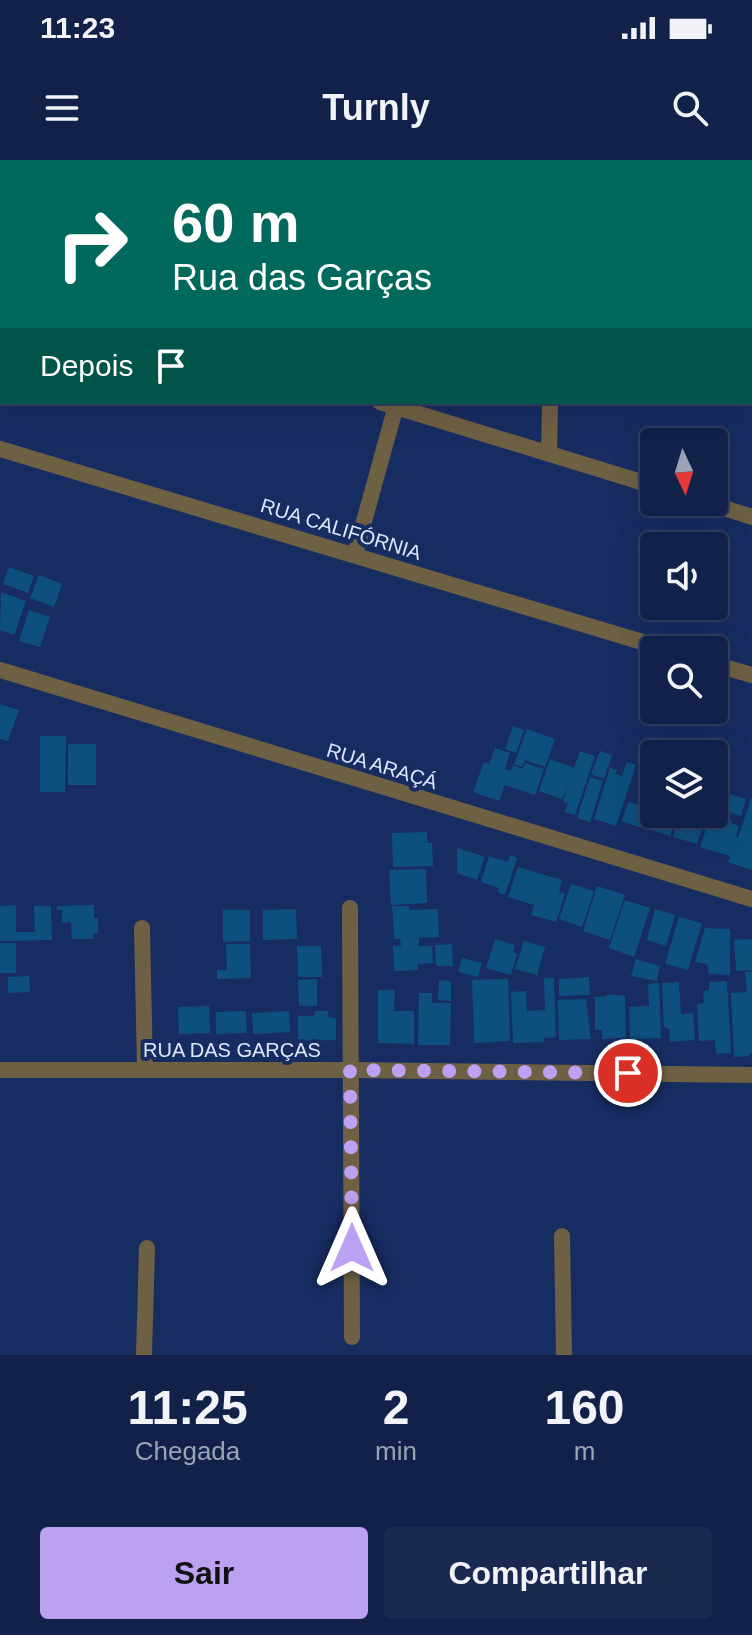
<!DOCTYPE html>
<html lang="pt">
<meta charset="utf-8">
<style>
body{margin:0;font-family:Arial,sans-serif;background:#1a2950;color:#f1f3f6;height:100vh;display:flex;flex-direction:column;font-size:30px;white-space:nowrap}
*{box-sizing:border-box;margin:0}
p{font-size:26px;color:#9ca3b4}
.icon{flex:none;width:44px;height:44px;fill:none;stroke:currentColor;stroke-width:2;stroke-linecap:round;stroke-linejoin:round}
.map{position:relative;height:1195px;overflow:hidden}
.drawer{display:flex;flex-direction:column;background:#112149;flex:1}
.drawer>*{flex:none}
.hud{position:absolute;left:0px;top:0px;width:752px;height:244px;box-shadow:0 8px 32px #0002,0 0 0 2px #303e61;background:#00695c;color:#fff;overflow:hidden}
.needle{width:52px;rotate:176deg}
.controls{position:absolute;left:640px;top:268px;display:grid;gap:16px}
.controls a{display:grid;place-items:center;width:88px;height:88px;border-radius:8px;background:#112149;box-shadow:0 8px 32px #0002,0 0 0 2px #303e61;font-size:40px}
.pin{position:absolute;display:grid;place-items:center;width:68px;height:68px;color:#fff;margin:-34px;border:4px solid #fff;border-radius:50%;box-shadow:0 2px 8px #0007}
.me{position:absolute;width:88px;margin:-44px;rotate:0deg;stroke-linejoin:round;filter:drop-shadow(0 0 6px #0008)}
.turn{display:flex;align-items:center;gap:28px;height:168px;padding:0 40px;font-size:36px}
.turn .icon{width:104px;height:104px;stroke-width:2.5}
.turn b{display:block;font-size:56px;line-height:68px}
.then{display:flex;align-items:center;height:76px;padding:0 40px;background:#0003;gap:16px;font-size:30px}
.eta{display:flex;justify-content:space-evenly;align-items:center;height:136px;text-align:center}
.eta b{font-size:48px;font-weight:600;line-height:56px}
.button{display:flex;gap:16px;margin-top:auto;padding:16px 40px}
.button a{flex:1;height:92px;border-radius:8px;background:#bca0f2;color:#111;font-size:32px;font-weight:600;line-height:92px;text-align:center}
.button a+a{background:#1a2950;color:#f1f3f6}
.status{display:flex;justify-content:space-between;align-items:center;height:56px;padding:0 40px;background:#112149;direction:ltr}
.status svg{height:22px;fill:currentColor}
header{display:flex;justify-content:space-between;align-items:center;height:104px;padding:0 40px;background:#112149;font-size:36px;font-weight:600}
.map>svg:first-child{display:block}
</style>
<div class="status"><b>11:23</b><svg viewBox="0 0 49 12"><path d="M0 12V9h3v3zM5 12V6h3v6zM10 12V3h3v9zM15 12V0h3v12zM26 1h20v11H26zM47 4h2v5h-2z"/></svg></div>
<header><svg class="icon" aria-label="menu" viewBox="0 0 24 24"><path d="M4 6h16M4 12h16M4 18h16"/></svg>Turnly<svg class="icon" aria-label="search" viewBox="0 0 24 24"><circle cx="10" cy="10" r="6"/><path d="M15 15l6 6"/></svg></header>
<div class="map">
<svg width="752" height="1195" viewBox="0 0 752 1195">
<rect width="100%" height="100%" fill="#172c61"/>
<!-- building -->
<g fill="#0d507e">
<path d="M9 407 34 416 28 433 3 424Z"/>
<path d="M39 415 62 424 54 447 30 438Z"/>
<path d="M1 432 26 441 14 475 0 470Z"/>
<path d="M29 450 50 457 40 487 19 481Z"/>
<path d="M0 544 19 550 8 581 0 579Z"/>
<path d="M513 566 524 570 516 593 505 589Z"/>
<path d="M527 569 555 579 545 607 525 600 522 607 514 604Z"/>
<path d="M40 576H66L65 632H40Z"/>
<rect x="68" y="584" width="28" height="41"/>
<path d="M495 588 510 593 505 609 511 611 513 605 523 609 525 603 544 609 535 635 505 625 499 641 473 632 484 602 489 604Z"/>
<path d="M580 591 595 596 575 655 565 652 568 643 563 641 568 626 562 639 539 631 550 599 574 608Z"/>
<path d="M600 591 612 595 604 619 591 614Z"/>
<path d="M627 602 636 605 616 666 594 659 610 608 617 610 615 614 622 616Z"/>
<path d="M590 617 603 621 590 662 577 658Z"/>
<path d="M720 631 746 639 741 656 715 648Z"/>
<path d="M752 636V710L728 702 730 696 700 687 710 657 732 661 731 663 739 666 736 676 738 677Z"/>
<path d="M628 642 649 647 642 668 622 661Z"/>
<path d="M653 644 654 654H678L670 676 646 668Z"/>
<path d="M680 654 706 655 697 684 673 677Z"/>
<path d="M427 672 428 683H432L433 706 393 707 392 673Z"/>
<path d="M457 688 485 697 477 720 457 713Z"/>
<path d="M510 695 517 698 505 735 498 733 499 728 481 722 489 696 508 702Z"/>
<path d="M518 707 562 720 559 732 565 734 556 762 531 755 534 745 508 737Z"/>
<path d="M426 709 427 743 391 745 389 710Z"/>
<path d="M571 724 594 731 582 767 559 759Z"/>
<path d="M597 726 625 735 610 780 583 771Z"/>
<path d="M625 740 650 748 634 797 609 788Z"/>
<path d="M16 745V772H35L34 746H51L52 780 0 781V746Z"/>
<path d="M94 745V758H98V773H93V779H72L71 762 62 763V750H57V746Z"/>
<path d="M392 746H409V750L438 749 439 777 419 778V786H432L433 803 418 804V810L394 811 393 786H401L400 779H394Z"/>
<path d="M296 749 297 779 263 780V750Z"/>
<path d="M655 749 675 755 666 786 647 780Z"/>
<path d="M223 750H250V781L223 782Z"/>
<path d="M679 757 702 763 688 810 665 804Z"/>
<path d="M705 768 730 769V815L709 814 707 804 695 802Z"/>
<path d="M495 779 515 785 513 792 517 794 511 815 486 808Z"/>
<path d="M752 779V810L736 811 734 780Z"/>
<path d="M524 781 545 787 537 815 515 809Z"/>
<rect x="0" y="783" width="16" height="30"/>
<path d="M226 784H250L251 818 217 819V810H227Z"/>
<path d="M452 784 453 806H436L435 785Z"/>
<path d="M297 786H321L322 817H298Z"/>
<path d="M462 798 482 803 478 817 458 812Z"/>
<path d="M636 799 660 806 657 821 631 816Z"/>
<path d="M752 811V893H749V896L734 897 731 833 747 832 745 812Z"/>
<path d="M29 816 30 832 8 833V817Z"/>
<path d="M589 817 590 835 559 836V819Z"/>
<path d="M544 818H554L556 877 544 878V882L513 883 511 832 526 831 527 851 545 850Z"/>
<path d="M317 819V846H299L298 820Z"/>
<path d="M508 819 510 881 474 883 472 820Z"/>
<path d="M439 820 451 821V841L438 840Z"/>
<path d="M727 821 731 893 716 894 715 880 699 881 697 844 704 843 703 831 709 830V822Z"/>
<path d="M679 822 681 854 693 853 695 880 670 882 669 869 664 867 662 823Z"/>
<path d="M659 823 661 878 630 879 629 847 649 846 648 824Z"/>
<path d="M378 830H395L394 851H414V884L378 883Z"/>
<path d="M419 833H432V843H451L450 885H418Z"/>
<path d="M607 834 625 836 626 878 602 879V870H595V837L607 836Z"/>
<path d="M586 839 591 879 559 880 558 840Z"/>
<path d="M209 846 210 873 179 874 178 847Z"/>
<path d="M246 851 247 873 216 874V852Z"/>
<path d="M289 851 290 872 253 874 252 853Z"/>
<path d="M314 851H328V857L336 858V880L298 881V856H315Z"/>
</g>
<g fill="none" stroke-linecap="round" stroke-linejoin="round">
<!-- street -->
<g stroke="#6e6043" stroke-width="16">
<path d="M87 2V0"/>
<path d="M239 2V0"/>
<path d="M401 2V0"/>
<path d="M556 2V0"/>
<path d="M750 83H752"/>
<path d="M0 124 2 125"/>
<path d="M380 242 654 326"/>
<path d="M0 289 669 490"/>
<path d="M549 294 550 242"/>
<path d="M705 342 752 357"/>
<path d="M355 394 397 242"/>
<path d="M714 504 752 515"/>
<path d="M0 510 752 739"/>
<path d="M350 748 352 1177"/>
<path d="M142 768 145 910"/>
<path d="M0 910H350L752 915"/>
<path d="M562 1076 564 1195"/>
<path d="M144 1195 147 1088"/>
</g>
</g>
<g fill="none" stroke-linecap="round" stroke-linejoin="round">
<!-- route -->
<path stroke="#bca0f2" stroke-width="14" stroke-dasharray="0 25.2" d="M352 1088 350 910 628 913"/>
</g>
<g text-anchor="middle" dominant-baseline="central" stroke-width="8" stroke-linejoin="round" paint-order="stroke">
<!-- street labels -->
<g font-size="20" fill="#dee7fc" stroke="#172c61">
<text transform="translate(341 369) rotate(17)">RUA CALIFÓRNIA</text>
<text transform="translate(382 606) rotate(17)">RUA ARAÇÁ</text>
<text x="232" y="890">RUA DAS GARÇAS</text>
</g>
</g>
</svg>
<div class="controls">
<a><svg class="needle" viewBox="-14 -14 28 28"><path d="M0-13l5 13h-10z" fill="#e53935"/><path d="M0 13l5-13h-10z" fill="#9ca3b4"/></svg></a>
<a><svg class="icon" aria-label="sound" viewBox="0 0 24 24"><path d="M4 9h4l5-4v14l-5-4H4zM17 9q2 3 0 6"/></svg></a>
<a><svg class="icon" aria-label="search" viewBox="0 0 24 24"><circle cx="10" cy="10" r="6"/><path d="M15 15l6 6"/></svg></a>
<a><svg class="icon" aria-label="layers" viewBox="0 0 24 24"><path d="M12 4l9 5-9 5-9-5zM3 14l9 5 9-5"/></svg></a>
</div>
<div class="pin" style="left:628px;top:913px;background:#d93025"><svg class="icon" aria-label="arrive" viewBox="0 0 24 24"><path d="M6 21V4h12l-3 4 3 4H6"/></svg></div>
<svg class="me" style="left:352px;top:1088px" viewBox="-20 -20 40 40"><path d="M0-17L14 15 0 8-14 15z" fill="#bca0f2" stroke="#fff" stroke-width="4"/></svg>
<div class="hud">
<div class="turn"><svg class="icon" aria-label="right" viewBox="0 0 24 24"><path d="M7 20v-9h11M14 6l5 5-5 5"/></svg><div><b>60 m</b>Rua das Garças</div></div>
<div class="then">Depois<svg class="icon" aria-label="arrive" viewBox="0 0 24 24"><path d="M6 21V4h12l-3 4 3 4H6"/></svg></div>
</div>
</div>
<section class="drawer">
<div class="eta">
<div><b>11:25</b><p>Chegada</p></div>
<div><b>2</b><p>min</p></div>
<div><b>160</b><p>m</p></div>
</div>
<div class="button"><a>Sair</a><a>Compartilhar</a></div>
</section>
